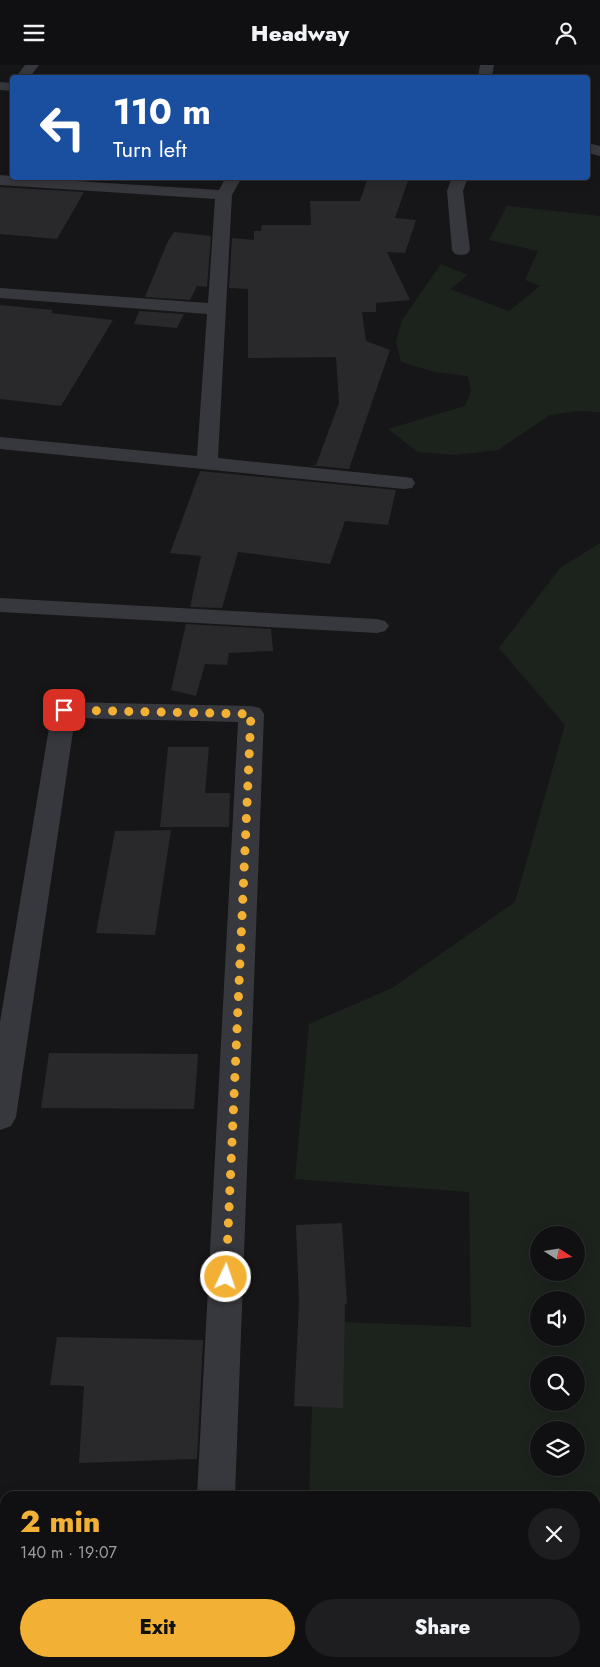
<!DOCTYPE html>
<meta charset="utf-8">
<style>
body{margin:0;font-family:Jost,sans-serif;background:#1e1e20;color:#f1f3f6;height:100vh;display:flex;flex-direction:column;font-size:19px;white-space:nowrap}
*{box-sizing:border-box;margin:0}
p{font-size:16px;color:#9c9d9f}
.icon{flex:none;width:28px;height:28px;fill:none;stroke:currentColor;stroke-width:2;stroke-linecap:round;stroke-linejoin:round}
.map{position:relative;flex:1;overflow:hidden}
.details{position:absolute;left:0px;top:1426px;width:600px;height:176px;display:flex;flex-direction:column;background:#101012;border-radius:15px 15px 0 0;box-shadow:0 2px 12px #0003,0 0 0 1px #303032}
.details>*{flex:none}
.guide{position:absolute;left:10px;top:10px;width:580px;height:105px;border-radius:5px;box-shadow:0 2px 12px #0003,0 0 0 1px #303032;background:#1a4fa0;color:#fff;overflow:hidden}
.needle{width:32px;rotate:102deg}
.buttons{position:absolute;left:530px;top:1161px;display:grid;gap:10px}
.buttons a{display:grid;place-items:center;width:55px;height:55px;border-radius:50%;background:#101012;box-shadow:0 2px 12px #0003,0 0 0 1px #303032;font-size:25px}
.pin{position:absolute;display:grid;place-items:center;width:42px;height:42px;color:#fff;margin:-21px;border-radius:10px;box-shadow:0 2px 8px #0006}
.me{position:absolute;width:55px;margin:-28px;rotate:3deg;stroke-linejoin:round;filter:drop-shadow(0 0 4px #0008)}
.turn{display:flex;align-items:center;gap:18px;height:105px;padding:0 20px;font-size:22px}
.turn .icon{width:65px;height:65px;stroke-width:2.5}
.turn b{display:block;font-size:35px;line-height:42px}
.round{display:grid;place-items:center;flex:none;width:52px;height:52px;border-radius:26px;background:#1e1e20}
.headline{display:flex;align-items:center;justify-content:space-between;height:85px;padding:0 20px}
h1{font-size:30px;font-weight:800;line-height:38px;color:#f2b134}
.button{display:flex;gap:10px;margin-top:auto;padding:10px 20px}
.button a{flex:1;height:58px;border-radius:30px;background:#f2b134;color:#111;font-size:20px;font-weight:800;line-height:58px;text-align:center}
.button a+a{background:#1e1e20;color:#f1f3f6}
header{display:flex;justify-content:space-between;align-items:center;height:65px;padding:0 20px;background:#101012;font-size:22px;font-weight:800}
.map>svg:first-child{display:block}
</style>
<header><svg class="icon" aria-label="menu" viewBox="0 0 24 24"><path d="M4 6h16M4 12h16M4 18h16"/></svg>Headway<svg class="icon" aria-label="person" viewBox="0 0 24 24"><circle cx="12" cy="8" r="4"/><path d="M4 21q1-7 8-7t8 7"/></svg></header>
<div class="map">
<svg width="600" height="1602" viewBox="0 0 600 1602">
<rect width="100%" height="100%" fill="#161618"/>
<!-- green -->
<g fill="#1c231d" fill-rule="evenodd">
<path d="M507 141 600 151V347L577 346 550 350 498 385 455 390 418 387 388 364 465 341 471 325 468 311 435 307 401 297 396 277 402 255 441 199 468 210 450 224 509 246 540 221 525 215 538 186 489 175Z"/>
<path d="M600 478V1602H193V1598H595V1431H309L315 1256 471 1262 469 1127 295 1114 309 959 392 923 515 837 565 660 499 583 560 503ZM539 1170H576V1208H539ZM539 1235H576V1272H539ZM539 1300H576V1338H539ZM539 1365H576V1402H539Z"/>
<path d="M0 1494H5V1598H119L117 1602H0Z"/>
</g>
<!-- building -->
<g fill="#29292c">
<path d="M368 112 408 116 395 153 416 155 405 188 387 187 410 235 376 238V247H362L366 276 390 285 349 404 308 400H316L339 338 336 292 248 293V224L229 223 232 173 254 175V166H261L262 160H311L310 136H360Z"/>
<path d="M0 122 84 127 57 174 0 169Z"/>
<path d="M174 167 211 171 207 222 197 221 190 235 145 232 167 178Z"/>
<path d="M0 240 53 245 51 248 113 255 61 341 0 334Z"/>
<path d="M139 246 184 249 177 263 134 259Z"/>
<path d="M200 406 396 425 388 460 345 456 330 499 238 487 222 543 190 542 201 491 170 488Z"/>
<path d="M186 559 271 564 273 586 229 588 227 600 205 599 196 631 171 625Z"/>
<path d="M168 682H209L205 728H230L229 762H160Z"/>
<path d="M171 765 155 870 96 868 115 766Z"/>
<path d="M49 988 198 989 194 1044 41 1043Z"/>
<path d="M342 1158 347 1239H345L343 1343 294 1341 299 1238 296 1160Z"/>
<path d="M57 1272 203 1275 197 1394 79 1398 84 1321 50 1320Z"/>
</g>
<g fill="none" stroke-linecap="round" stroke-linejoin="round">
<!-- minor -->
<g fill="#37383d" fill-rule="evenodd">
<path d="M25 0H39L30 12H16Z"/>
<path d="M480 0H494L492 12H478Z"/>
<path d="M0 17 12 18V26L0 25Z"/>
<path d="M588 78 600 81V91L588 88Z"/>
<path d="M0 110 12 111V112L219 125 226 112H242L232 130 218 393 404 412 412 413 415 418 412 423 404 424 0 384V372L197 391 207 249 0 233V223L208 238 215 134 0 120Z"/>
<path d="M452 112H468L463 126 470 185 467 189 461 190 455 189 452 185 447 126Z"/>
<path d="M0 533 377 554 385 556 389 561 385 566 377 568 0 547Z"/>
<path d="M64 637 251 641 260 643 264 649 235 1431H197L238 657 75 653 16 1052 11 1061 0 1065V957L52 645 55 639Z"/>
</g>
</g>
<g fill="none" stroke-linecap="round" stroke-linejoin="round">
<!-- route -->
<path stroke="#f2b134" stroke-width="9" stroke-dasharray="0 16.2" d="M64 645 251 649 226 1212"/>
</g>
</svg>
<div class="buttons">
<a><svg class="needle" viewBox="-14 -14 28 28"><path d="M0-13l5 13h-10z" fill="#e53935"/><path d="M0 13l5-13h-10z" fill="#9c9d9f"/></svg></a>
<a><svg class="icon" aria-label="sound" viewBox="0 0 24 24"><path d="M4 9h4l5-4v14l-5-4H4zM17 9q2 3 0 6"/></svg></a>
<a><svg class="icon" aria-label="search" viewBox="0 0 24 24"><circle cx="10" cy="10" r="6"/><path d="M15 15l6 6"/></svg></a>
<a><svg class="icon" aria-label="layers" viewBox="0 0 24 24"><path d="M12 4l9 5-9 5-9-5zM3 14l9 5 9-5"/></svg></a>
</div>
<div class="pin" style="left:64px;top:645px;background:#d93025"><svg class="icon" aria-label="arrive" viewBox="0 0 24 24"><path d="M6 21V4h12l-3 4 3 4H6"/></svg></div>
<svg class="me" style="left:226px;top:1212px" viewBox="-20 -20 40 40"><circle r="17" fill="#f2b134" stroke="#fff" stroke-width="3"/><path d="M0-11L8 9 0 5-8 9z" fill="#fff"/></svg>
<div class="guide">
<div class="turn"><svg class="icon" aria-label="left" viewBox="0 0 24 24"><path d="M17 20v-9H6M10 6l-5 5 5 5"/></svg><div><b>110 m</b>Turn left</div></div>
</div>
<section class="details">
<div class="headline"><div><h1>2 min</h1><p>140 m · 19:07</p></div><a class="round"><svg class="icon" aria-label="close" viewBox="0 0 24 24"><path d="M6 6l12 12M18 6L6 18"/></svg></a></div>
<div class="button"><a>Exit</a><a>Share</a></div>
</section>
</div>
